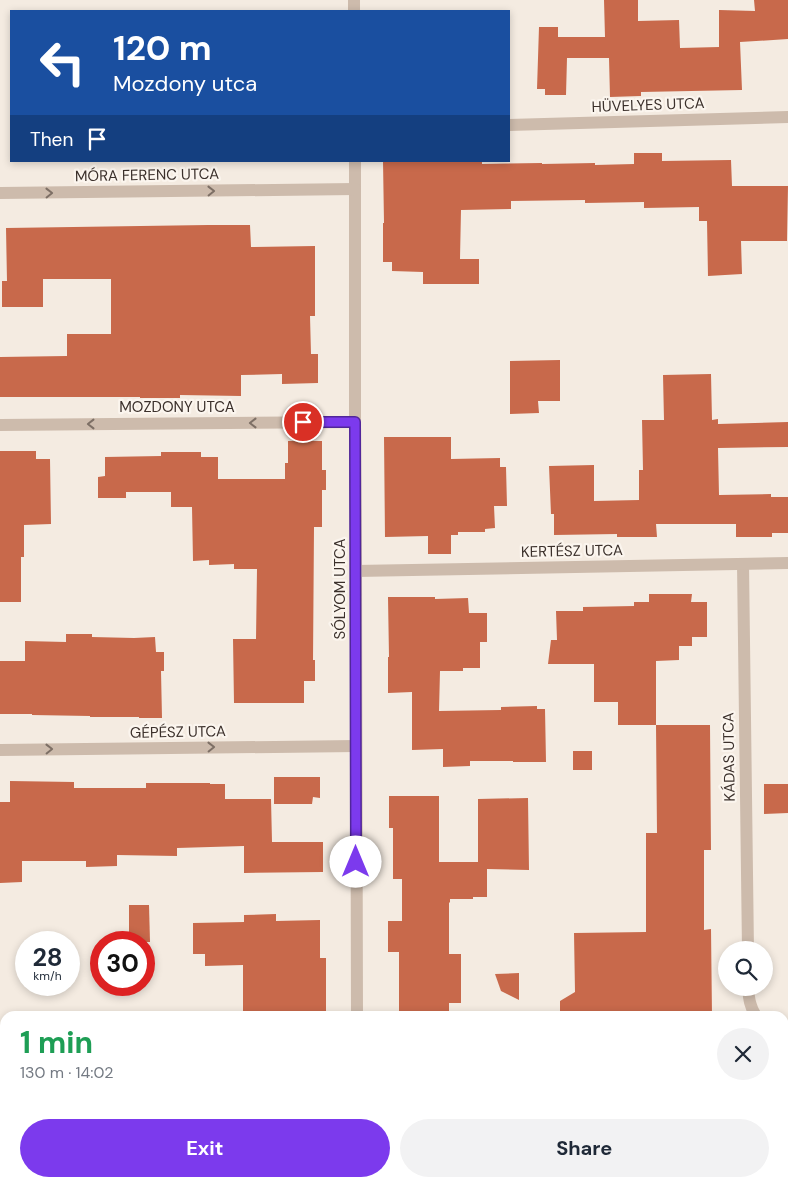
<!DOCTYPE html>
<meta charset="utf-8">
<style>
body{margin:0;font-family:"DM Sans",sans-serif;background:#f2f2f3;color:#1f2937;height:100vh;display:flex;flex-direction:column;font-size:19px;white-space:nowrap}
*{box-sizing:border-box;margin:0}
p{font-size:16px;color:#747a83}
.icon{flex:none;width:28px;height:28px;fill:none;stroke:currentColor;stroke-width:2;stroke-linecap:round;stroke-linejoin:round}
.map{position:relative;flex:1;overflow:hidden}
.details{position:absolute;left:0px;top:1011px;width:789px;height:176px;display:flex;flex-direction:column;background:#fff;border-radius:15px 15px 0 0;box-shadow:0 2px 8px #0003}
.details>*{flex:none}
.banner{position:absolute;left:10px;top:10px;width:500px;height:152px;border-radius:0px;box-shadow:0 2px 8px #0003;background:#1a4fa0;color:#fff;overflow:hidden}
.buttons{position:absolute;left:718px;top:941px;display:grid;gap:10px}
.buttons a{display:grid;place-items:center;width:55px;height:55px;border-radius:50%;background:#fff;box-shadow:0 2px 8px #0003;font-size:25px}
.speed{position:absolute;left:15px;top:931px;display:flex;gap:10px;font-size:25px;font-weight:700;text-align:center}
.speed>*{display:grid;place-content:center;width:65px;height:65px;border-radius:50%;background:#fff;box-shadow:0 2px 8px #0003;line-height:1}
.speed small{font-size:12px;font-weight:400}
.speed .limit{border:8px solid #d22;background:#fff;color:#111}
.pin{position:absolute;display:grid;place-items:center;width:42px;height:42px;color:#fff;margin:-21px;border:2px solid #fff;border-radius:50%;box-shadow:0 1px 5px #0007}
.me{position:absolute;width:55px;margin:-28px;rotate:0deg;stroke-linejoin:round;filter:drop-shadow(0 0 4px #0008)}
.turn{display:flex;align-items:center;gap:18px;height:105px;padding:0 20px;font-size:22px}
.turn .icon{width:65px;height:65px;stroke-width:2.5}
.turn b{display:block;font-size:35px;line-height:42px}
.then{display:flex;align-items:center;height:48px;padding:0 20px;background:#0003;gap:10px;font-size:19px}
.round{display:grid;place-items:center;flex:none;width:52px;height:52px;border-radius:26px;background:#f2f2f3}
.summary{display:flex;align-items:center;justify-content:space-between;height:85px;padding:0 20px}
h1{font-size:30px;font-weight:700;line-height:38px;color:#1e9e55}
.primary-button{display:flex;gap:10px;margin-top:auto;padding:10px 20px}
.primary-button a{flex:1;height:58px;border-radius:30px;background:#7c3aed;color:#fff;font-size:20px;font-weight:700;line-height:58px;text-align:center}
.primary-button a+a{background:#f2f2f3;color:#1f2937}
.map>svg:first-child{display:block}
</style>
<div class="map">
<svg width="788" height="1187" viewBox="0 0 788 1187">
<rect width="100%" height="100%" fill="#f4ebe1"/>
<!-- building -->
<g fill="#c8694b">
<path d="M604 0H638V21L679 20 680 48 719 47V10L755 11 754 0H788V39L740 42 742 90 641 92V96L610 97 609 58H567L566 95H545V89H537L539 27H558V37H605Z"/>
<path d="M634 153H662V161L731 160 732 186H788L787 241H741L742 274 708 276 707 221H699V207L644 208V202L585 203V200L511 201V209L461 210 460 259H479V284H423V272L392 271V262H383V223H384L383 161H482V164L542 163V164L595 163V165L634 164Z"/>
<path d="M208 225H250L251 247 315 246V316H310L311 354H318V383L282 384V374L241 375V396L180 395V398H140V397H0V357L67 356V334H111V279H43V307H2V281H7L6 228Z"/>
<path d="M560 360V401H538L539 413 510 414V361Z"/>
<path d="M711 374 712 420 718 419V424L788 422V447L718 448 719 495 771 494V497H788V533H772V537H736V524H656L657 537H617V534L554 535V514H551L549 466 594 465V501L639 500V470H643L642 420H664L663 375Z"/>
<path d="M384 437H451V459L500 458V467H506L507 506H494L495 528 485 529V532H458V535H451V554H428V536L385 537Z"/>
<path d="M288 441H322V470H326V490H322V527H314L313 660H315V681H304V703H234L233 639H256L257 569H234V564L209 565V560L193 561 192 507H171V492H126V498H98V477L105 476V457L161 456V452H201V457H218V479H285V463H288Z"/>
<path d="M0 451H36V459H50L51 524 24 525V557H21V602H0Z"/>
<path d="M649 594H692L691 602H707V637H692V646H679V660L656 661V725H710L711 850H704V930L711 929 712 1016H560V1001L575 992 574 933 646 932V833H657L656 725H618V702H594V664H548L551 640H557L556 611H583V607L634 606V602H649Z"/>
<path d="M388 597H435V599L468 598 469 613H487V642H480V668H463V671H440L439 711 501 710V707L537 706V709H545L546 762H513V761H470V766L443 767V749L412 750V692L388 693V657H389Z"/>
<path d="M66 634H92V637L134 638 155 637 156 652H164V671H161L162 718H139V717H90V716L32 715V714H0V661H25V641L66 642Z"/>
<rect x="573" y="751" width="19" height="19"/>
<path d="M274 777H320V798L313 797 312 804H274Z"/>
<path d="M10 781 74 782V788H146V783H210V784H225V799H271L272 842H323V872L244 873V846L177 848V856L117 855V866L86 867V861H22V882L0 883V802H10Z"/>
<path d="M764 784H788V813L764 814Z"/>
<path d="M389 796H439V862H478V799L528 798 529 870 487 869V897H473V899H450V902L449 903V954H461V1003H449V1016H399V952H388V921H402V879H393V828H389Z"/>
<path d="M129 905H149L150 942H129Z"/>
<path d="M276 914V921L320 920V958H326V1016H243V965L205 966V954H193V923L244 922V915Z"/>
<path d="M519 973V1000L501 991 495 974Z"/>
</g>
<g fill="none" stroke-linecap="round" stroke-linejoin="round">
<!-- minor -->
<g stroke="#cdbbac" stroke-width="12">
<path d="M354 0V11"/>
<path d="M509 125 788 117"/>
<path d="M355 161V422L356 571 357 1016"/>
<path d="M0 193 355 189"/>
<path d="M0 425 355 422"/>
<path d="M743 564 748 950"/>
<path d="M356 571 788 563"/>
<path d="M0 750 356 746"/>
<path d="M748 988C749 999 750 1007 756 1016"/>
<path d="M784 1031H788"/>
<path d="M784 1179H788"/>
<path d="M357 1182V1187"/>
</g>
</g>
<!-- one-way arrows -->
<defs><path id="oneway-chevron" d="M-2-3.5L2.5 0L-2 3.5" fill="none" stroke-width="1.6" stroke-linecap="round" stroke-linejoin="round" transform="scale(1.25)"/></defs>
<g stroke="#7d6f65">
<use href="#oneway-chevron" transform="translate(211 191) rotate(-1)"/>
<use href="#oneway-chevron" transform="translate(49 193) rotate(-1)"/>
<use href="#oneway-chevron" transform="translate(253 423) rotate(180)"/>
<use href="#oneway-chevron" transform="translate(91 424) rotate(180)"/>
<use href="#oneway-chevron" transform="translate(211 747) rotate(-1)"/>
<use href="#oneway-chevron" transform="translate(49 749) rotate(-1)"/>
</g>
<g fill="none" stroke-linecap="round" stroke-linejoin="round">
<!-- route casing -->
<g stroke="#51269a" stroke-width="12">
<path id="route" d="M303 422H355L356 862"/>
</g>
<!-- route -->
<use href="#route" stroke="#7c3aed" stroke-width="9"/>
</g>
<g text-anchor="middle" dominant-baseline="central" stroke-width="4.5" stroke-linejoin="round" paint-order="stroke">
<!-- street labels -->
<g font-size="15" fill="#3b302b" stroke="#fbf5ee">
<text transform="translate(648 105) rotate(-2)">HÜVELYES UTCA</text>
<text transform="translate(147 175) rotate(-1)">MÓRA FERENC UTCA</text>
<text x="177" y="407">MOZDONY UTCA</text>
<text transform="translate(572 551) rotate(-1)">KERTÉSZ UTCA</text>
<text transform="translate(340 589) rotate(-90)">SÓLYOM UTCA</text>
<text transform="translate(178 732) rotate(-1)">GÉPÉSZ UTCA</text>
<text transform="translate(729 757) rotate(-91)">KÁDAS UTCA</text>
</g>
</g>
</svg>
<div class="buttons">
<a><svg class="icon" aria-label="search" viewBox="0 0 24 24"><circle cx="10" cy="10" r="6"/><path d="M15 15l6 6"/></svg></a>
</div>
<div class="speed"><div>28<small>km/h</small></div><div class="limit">30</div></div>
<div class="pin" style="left:303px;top:422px;background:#d93025"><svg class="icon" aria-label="arrive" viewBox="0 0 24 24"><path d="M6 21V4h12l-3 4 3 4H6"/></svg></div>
<svg class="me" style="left:356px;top:862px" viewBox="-20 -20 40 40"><circle r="19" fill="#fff"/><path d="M0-13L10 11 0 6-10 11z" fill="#7c3aed"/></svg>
<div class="banner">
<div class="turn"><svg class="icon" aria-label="left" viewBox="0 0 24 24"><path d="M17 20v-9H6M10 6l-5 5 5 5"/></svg><div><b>120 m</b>Mozdony utca</div></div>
<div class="then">Then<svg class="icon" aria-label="arrive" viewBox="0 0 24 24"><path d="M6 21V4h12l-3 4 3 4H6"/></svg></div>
</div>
<section class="details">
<div class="summary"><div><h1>1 min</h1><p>130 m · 14:02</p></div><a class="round"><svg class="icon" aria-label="close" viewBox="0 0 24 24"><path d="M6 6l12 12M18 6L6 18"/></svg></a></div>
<div class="primary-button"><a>Exit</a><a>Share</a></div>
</section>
</div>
